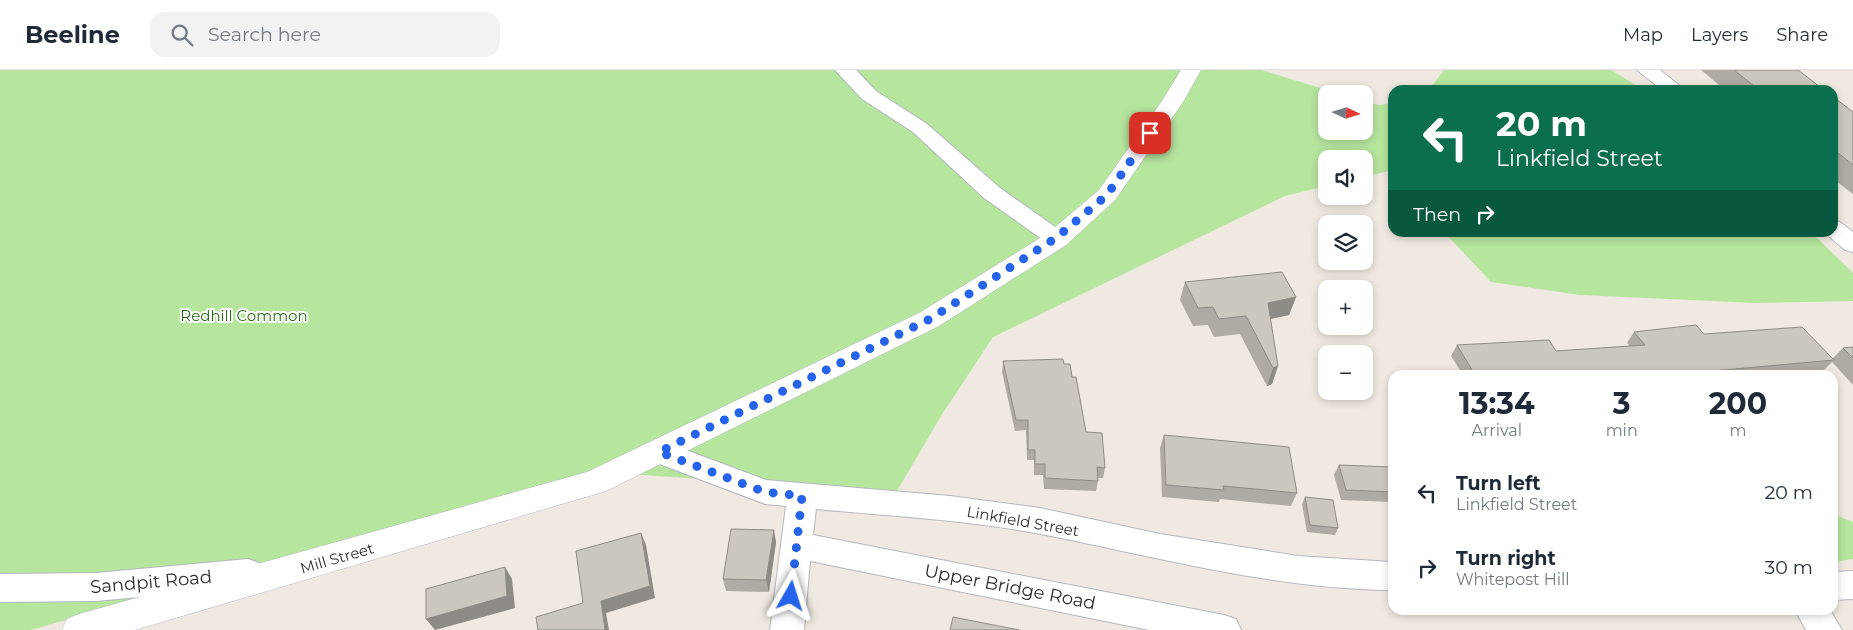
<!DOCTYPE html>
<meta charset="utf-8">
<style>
body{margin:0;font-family:Montserrat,sans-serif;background:#f2f2f3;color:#1f2937;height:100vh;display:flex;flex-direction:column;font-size:19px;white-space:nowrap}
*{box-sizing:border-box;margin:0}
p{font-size:16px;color:#747a83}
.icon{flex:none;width:28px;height:28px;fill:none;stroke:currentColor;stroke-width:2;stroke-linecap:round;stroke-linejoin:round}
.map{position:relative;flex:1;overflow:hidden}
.drawer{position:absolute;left:1388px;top:300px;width:450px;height:245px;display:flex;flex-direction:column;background:#fff;border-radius:15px;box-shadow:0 2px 8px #0003}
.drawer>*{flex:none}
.top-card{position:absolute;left:1388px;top:15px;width:450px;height:152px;border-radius:15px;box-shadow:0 2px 8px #0003;background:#0b6e4f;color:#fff;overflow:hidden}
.needle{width:32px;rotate:94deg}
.buttons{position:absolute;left:1318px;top:15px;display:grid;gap:10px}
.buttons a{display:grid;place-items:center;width:55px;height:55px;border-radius:10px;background:#fff;box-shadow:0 2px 8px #0003;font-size:25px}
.pin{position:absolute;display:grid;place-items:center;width:42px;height:42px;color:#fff;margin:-21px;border-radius:10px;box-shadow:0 2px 8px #0006}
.me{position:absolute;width:55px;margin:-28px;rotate:6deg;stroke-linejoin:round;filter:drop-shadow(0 0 4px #0008)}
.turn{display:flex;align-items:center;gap:18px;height:105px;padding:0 25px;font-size:22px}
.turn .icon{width:65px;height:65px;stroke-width:2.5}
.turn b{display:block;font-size:35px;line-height:42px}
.then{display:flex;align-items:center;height:48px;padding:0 25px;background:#0003;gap:10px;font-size:19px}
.eta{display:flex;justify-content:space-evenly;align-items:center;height:85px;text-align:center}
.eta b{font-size:30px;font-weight:700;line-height:35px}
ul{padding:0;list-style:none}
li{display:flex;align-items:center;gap:15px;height:75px;padding:0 25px}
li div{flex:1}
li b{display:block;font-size:19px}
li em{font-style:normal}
header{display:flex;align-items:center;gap:30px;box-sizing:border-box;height:70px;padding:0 25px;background:#fff;border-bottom:1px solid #e0e1e3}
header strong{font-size:24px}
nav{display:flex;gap:28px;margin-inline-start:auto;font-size:18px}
.search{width:350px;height:45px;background:#f2f2f3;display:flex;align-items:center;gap:12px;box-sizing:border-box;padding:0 18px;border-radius:15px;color:#747a83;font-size:19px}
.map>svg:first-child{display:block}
</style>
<header>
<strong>Beeline</strong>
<div class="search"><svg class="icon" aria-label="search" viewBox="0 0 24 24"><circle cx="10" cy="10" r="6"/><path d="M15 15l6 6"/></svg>Search here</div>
<nav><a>Map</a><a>Layers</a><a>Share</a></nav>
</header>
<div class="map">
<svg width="1853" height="560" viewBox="0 0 1853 560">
<rect width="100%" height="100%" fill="#efe9e1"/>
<!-- green -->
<g fill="#b6e59e">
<path d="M0 0H1261L1340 24H1326V61H1364V31L1379 35 1392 33V103L1389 101 1364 107V89H1326V116L1285 126 993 267 941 346 890 433 775 414 598 402 399 455 31 560H0Z"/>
<path d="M1444 0H1611L1644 20H1429Z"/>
<path d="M1445 163H1812L1853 203V231L1756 233 1580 225 1491 212Z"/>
<path d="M1833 444 1853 452V489L1833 492Z"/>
</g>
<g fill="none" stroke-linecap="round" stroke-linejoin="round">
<!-- minor casing -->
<g stroke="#b4b7c1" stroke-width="2">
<g id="minor">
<path d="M835 0H856L876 21 927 54 1000 118 1065 164 1069 169 1065 174 1057 177 1049 174 984 128 913 62 862 29Z"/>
<path d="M1637 0H1660L1685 20H1662Z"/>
<path d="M1832 150 1840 152 1853 162V182L1845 180 1824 162H1832Z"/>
<path d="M659 370 766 410 950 426 1040 438 1160 464 1298 486 1392 492V520C1273 519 1158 487 1041 464 967 450 891 446 816 439L813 465 1224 545 1236 549 1241 560H1149L810 491 804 560H770L786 436 765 434 649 390 645 382 649 374Z"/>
<path d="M248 489 259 493 264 503 259 513 248 517 96 531 0 532V504L96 503Z"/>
<path d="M1853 501V529L1832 530V502Z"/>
<path d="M1795 540H1830L1842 560H1806Z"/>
</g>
</g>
<!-- tertiary casing -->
<g stroke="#b4b7c1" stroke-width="1">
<path id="tertiary" d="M1181 0H1201L1183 32 1115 130 1066 175 939 256 606 421 135 560H62L67 549 79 544 587 402 921 242 1048 163 1099 120 1162 31Z"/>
</g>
<!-- minor -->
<use href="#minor" fill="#fff" fill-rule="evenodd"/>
<!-- tertiary -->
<use href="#tertiary" fill="#fff" fill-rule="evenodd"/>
</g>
<!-- wall -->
<g fill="#afaba4">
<path d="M1701 0H1798L1824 20H1725Z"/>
<path d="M1832 26 1853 42V124L1832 108Z"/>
<path d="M1185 212 1296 227 1289 245 1270 249 1278 296 1272 314 1267 316 1240 264 1214 267 1208 255 1193 256 1180 230Z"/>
<path d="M1634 262 1704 264 1832 289 1843 278 1853 277V315L1832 292 1824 300 1773 305H1463L1451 286 1457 275 1556 281 1630 276 1627 273Z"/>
<path d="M1003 291 1064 294 1072 307 1086 362 1105 398 1103 408H1098V411L1096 421 1044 419 1043 405H1034V390H1027L1026 360 1015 361 1002 302Z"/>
<path d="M1164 365 1297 423 1291 436 1220 429 1219 432 1162 427 1160 378Z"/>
<path d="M1339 395 1392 397V432L1341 430 1334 405Z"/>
<path d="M1305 427 1338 458 1335 465 1307 462 1302 434Z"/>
<path d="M776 472 769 522 726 521 723 509Z"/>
</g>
<!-- shaded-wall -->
<g fill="#8e8b86">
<path d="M1296 227 1289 245 1261 251 1268 233Z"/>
<path d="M1278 296 1272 314 1267 316 1273 298Z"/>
<path d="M774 460 776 472 769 522 766 510Z"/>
<path d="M641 463 646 475 655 528 606 543 609 560H605L601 531Z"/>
<path d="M505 497 512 509 515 538 435 560 426 549Z"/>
</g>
<!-- building -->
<g fill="#cbc7bf" stroke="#8e8b86">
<path d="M1734 0H1798L1824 20H1759Z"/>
<path d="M1832 26 1853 42V95L1832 78Z"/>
<path d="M1282 202 1296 227 1268 233 1278 296 1273 298 1246 246 1219 249 1213 237 1198 238 1185 212Z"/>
<path d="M1696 255 1704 264 1802 257 1834 290 1691 303 1692 305H1475L1457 275 1549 270 1556 281 1645 275 1634 262Z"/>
<path d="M1853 277V288L1843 278Z"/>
<path d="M1063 289 1064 294H1070L1072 307H1076L1086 362 1102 363 1105 398 1097 397 1098 411 1045 408V394H1035V380H1028V350H1016L1003 291Z"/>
<path d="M1164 365 1289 377 1297 423 1223 416 1224 420 1166 415Z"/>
<path d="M1339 395 1392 397V422L1346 420Z"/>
<path d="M1305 427 1333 430 1338 458 1310 455Z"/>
<path d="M731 459 774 460 766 510 723 509Z"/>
<path d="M641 463 650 516 601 531 605 560H538L536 547 583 533 576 481Z"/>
<path d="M505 497 507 526 426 549V519Z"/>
<path d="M953 547 1019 560H950Z"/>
</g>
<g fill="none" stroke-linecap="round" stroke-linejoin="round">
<!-- route -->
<path stroke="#2563eb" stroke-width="9" stroke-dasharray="0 16.2" d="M791 526 802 426 765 422 659 382 930 249 1056 168 1107 125 1150 63"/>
</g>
<g text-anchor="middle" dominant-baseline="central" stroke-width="4" stroke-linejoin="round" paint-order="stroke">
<!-- park labels -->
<g font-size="15" fill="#2c6e1b" stroke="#fff">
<text x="244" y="245">Redhill Common</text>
</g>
<!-- street labels -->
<g font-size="15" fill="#2e2e2e" stroke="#fff">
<text transform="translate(1023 451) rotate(10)">Linkfield Street</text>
<text transform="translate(337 488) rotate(-16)">Mill Street</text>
</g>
<!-- near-street labels -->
<g font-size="18" fill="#2e2e2e" stroke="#fff">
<text transform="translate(151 512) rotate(-5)">Sandpit Road</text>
<text transform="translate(1010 517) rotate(11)">Upper Bridge Road</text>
</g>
</g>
</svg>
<div class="buttons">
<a><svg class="needle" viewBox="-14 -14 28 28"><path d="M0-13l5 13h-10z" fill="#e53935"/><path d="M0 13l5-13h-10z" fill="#747a83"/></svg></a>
<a><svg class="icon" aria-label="sound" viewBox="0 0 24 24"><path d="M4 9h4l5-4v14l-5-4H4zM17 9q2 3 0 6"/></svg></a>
<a><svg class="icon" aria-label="layers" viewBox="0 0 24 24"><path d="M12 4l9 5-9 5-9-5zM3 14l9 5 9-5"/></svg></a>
<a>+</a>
<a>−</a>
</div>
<div class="pin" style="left:1150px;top:63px;background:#d93025"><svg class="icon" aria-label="arrive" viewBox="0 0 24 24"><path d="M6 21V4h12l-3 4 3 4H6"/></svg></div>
<svg class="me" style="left:791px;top:526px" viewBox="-20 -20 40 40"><path d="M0-17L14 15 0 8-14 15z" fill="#2563eb" stroke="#fff" stroke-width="4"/></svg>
<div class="top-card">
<div class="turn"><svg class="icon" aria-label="left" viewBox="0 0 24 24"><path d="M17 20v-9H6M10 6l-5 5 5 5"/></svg><div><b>20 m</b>Linkfield Street</div></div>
<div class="then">Then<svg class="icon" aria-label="right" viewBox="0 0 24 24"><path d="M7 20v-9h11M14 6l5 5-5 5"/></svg></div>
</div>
<section class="drawer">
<div class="eta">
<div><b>13:34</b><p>Arrival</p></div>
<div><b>3</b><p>min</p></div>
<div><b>200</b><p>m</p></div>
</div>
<ul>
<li><svg class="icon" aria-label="left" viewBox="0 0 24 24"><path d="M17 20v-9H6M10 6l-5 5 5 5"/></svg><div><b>Turn left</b><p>Linkfield Street</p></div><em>20 m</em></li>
<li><svg class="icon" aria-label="right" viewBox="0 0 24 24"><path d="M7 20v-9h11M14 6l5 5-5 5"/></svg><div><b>Turn right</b><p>Whitepost Hill</p></div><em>30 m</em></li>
</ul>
</section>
</div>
